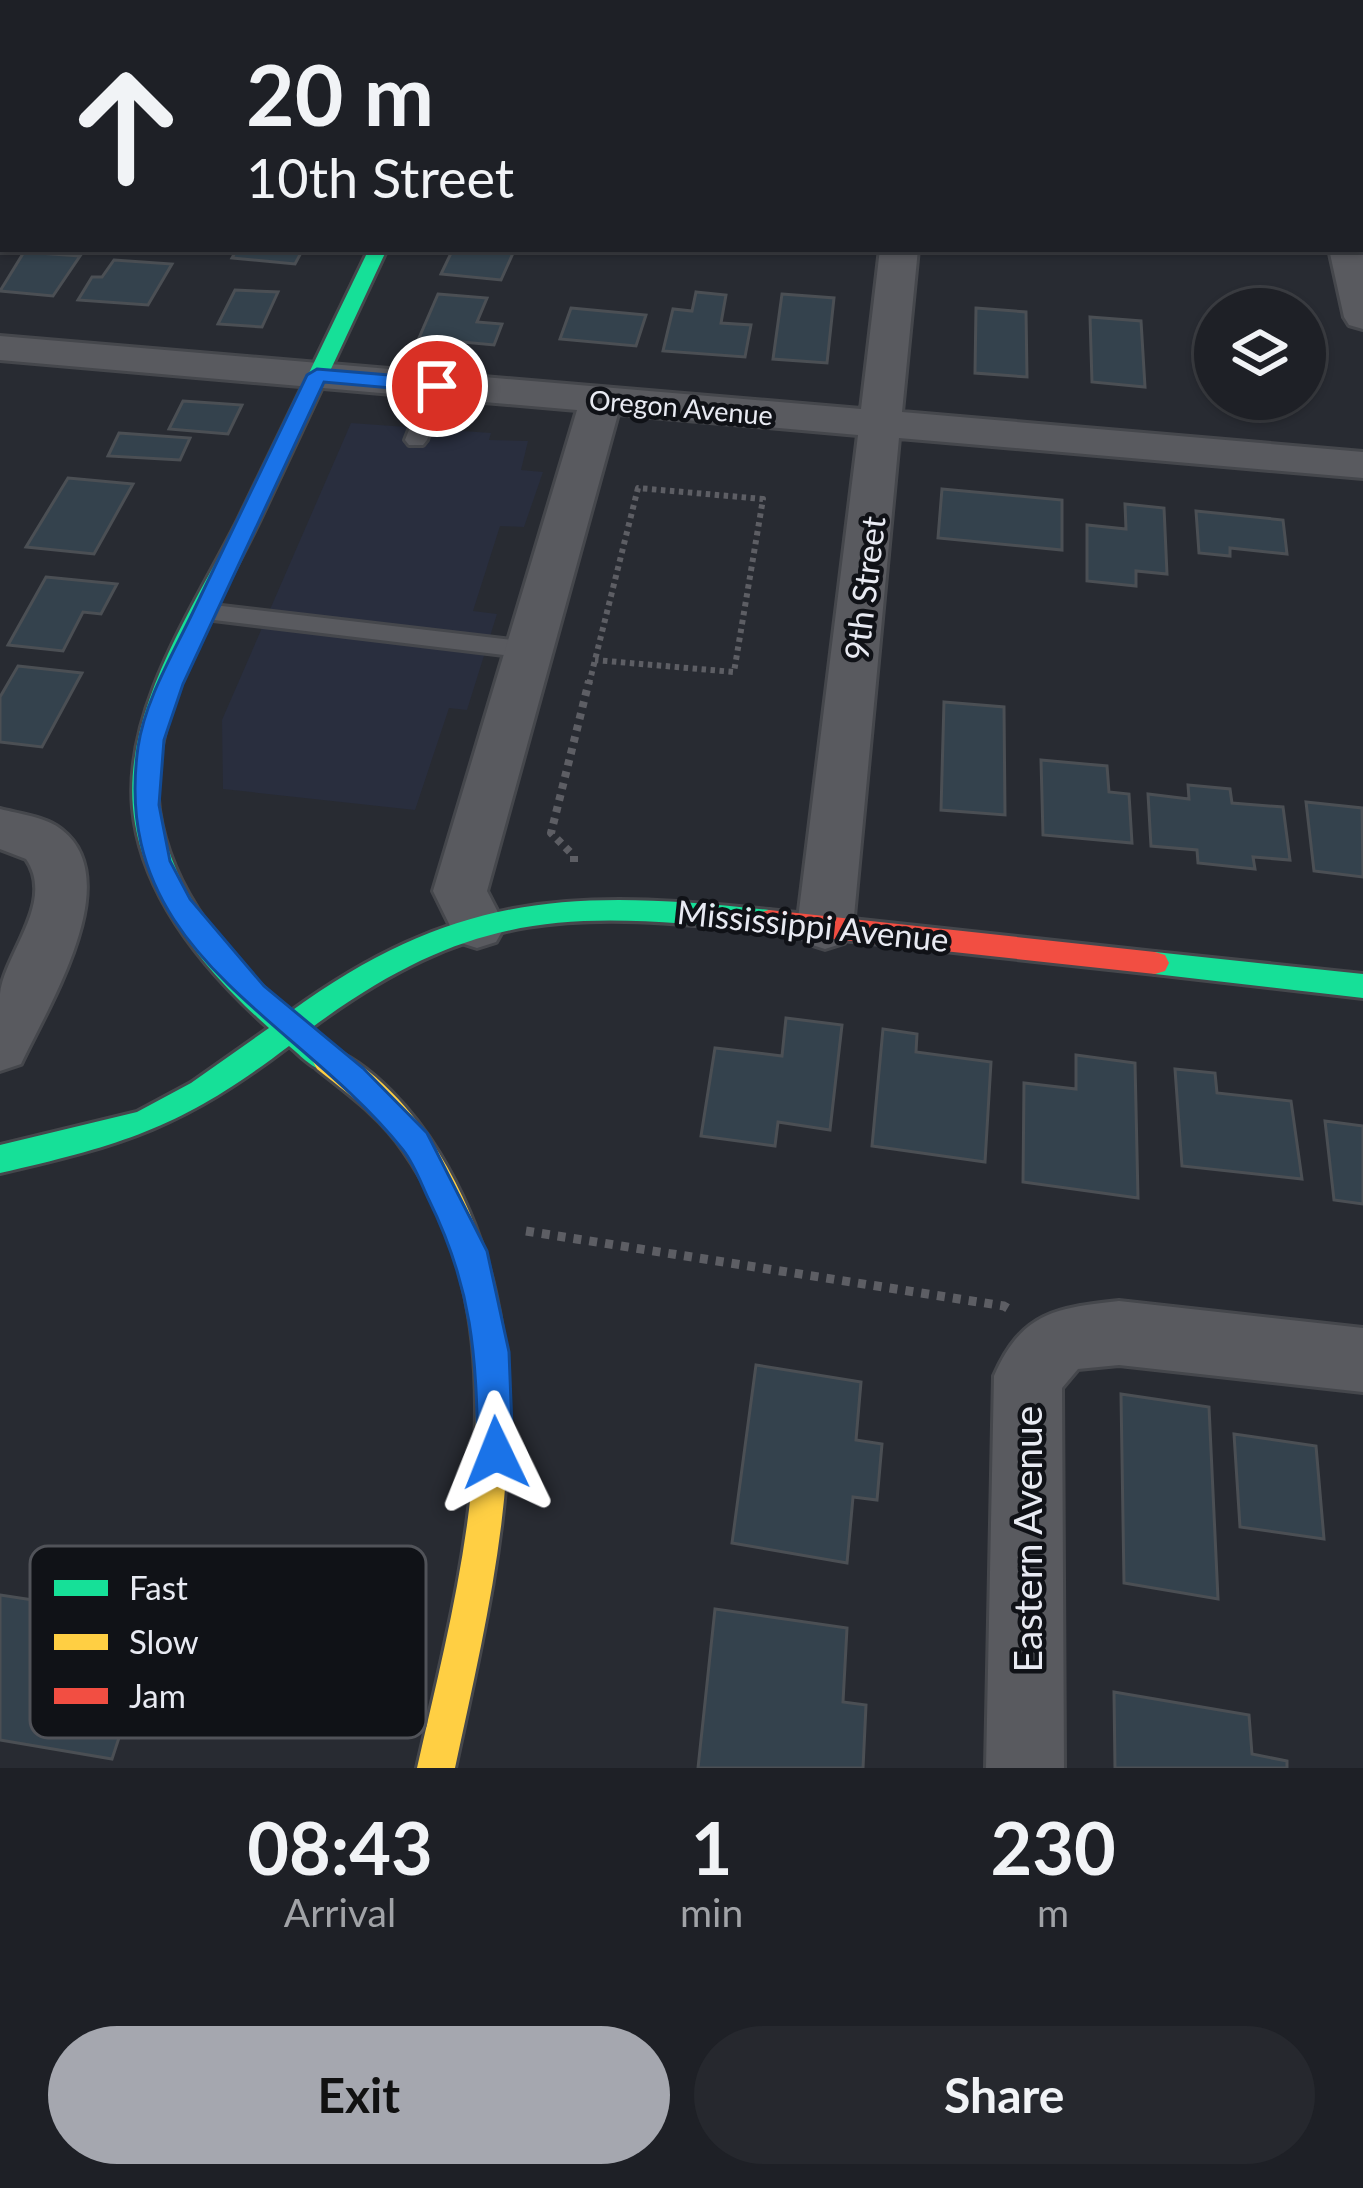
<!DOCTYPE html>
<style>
body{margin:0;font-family:Lato,sans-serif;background:#26282e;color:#f1f3f6;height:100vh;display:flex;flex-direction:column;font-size:45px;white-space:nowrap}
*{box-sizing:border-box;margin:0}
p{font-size:39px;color:#a1a3a7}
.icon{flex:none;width:66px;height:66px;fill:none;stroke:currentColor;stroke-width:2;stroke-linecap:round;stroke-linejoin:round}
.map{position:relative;height:1768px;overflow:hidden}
.sheet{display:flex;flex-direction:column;background:#1e2026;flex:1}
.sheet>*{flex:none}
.top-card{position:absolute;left:0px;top:0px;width:1365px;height:252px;box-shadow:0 3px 9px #0004,0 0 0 3px #3c3e43;background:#1e2026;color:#f1f3f6;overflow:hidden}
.fabs{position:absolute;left:1194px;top:288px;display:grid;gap:24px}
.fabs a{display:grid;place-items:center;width:132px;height:132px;border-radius:50%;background:#1e2026;box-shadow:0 3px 9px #0004,0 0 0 3px #3c3e43;font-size:60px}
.pin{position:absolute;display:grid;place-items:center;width:102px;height:102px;color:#fff;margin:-51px;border:6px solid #fff;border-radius:50%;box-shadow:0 3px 12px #0007}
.me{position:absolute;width:132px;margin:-66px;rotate:358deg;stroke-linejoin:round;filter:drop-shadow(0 0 9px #0008)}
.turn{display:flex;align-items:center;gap:42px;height:252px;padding:0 48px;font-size:54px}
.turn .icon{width:156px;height:156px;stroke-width:2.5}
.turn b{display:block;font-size:84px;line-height:102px}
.eta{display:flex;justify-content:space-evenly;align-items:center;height:204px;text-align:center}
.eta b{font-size:72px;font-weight:700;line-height:84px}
.cta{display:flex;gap:24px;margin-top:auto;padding:24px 48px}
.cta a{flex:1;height:138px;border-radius:72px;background:#a5a7af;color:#111;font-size:48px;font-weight:700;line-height:138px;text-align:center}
.cta a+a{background:#26282e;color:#f1f3f6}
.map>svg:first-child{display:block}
</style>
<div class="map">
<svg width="1363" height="1768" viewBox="0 0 1363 1768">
<rect width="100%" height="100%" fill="#282b32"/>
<!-- built -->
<path fill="#292e3e" d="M351 423 491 433 489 440 528 441 521 470 543 472 524 527 500 526 473 611 497 614 467 710 449 708 415 810 223 789 222 720Z"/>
<!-- building -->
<g fill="#34424d" stroke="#4b4f54" stroke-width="3">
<path d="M237 249H303L295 264 232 258Z"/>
<path d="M453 249H506L514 251 501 280 441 274Z"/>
<path d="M24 252 80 256 53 296 0 291Z"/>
<path d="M114 260 172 264 148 305 78 300 92 277H102Z"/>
<path d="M235 290 278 292 262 327 218 324Z"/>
<path d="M696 292 726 295 721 323 751 325 745 357 663 351 673 309 692 311Z"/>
<path d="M438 294 487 298 477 322 502 324 494 345 419 338Z"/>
<path d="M782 294 834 298 827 363 773 359Z"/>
<path d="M571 308 646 315 636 346 560 339Z"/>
<path d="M976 308 1026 312 1027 377 975 373Z"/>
<path d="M1090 317 1141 321 1145 387 1092 382Z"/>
<path d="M183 401 242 405 228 434 169 429Z"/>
<path d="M119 433 190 438 180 460 108 456Z"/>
<path d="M68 478 133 484 94 554 26 547Z"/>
<path d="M942 489 1062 500V550L938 538Z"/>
<path d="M1125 504 1164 508 1167 574 1136 571V586L1087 581V525L1126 529Z"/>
<path d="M1196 511 1283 520 1287 554 1230 548V556L1199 553Z"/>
<path d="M46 577 117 584 101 614 83 612 63 651 8 645Z"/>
<path d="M18 666 82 673 42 747 0 742V697Z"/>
<path d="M944 702 1004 707 1005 815 941 810Z"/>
<path d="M1041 760 1107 766 1109 792 1129 794 1132 843 1043 835Z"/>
<path d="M1188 785 1230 789 1232 803 1283 807 1290 860 1253 857 1255 869 1198 863 1197 850 1151 846 1148 794 1189 799Z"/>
<path d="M1306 802 1362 808 1363 877 1314 871Z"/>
<path d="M786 1018 842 1025 830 1130 778 1122 775 1146 701 1136 715 1048 782 1056Z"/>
<path d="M883 1029 917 1034 916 1052 991 1062 985 1162 872 1146Z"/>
<path d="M1076 1055 1135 1063 1138 1198 1023 1182 1024 1083 1076 1089Z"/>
<path d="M1175 1069 1215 1073 1217 1093 1291 1101 1302 1179 1182 1166Z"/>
<path d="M1325 1121 1363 1126V1204L1334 1200Z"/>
<path d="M756 1365 861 1382 856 1440 882 1444 877 1500 853 1497 847 1563 732 1543Z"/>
<path d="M1121 1394 1209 1407 1218 1599 1124 1583Z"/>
<path d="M1234 1434 1316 1446 1324 1539 1240 1527Z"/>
<path d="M0 1595 158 1619 112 1759 0 1740Z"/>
<path d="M715 1609 847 1628 843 1702 866 1705 863 1768H698Z"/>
<path d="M1114 1692 1249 1715 1252 1754 1287 1761V1768H1115Z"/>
</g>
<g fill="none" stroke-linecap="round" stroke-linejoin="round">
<!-- lane casing -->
<g stroke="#45474c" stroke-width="6">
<g id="lane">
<path d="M437 379 447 385 427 440 423 445H409L405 440 427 385Z"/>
<path d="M205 604 529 642 541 650 529 658 197 618 193 612Z"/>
</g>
</g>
<!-- street casing -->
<g stroke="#45474c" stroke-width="6">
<g id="street">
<rect x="907" y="0" width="30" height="3"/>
<rect x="1280" y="0" width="30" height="3"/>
<path d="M3 40V62L0 63V41Z"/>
<rect x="1362" y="139" width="1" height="20"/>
<path d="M1363 244V329L1349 325 1344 317 1329 249H1362Z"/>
<path d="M880 249H918L902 412 1363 452V478L899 438 853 927 844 943 825 949 806 943 797 927 858 435 618 414 487 891 505 926 496 942 477 948 458 942 433 891 577 410 0 360V336L861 409Z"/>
<path d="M0 809C19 814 47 817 62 830 127 881 47 1008 21 1064L0 1071C0 1046 0 1019 0 994 4 954 56 902 26 859L0 849Z"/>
<path d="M1119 1301 1363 1328V1392L1119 1365 1078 1369 1062 1388 1064 1768H986L994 1376C1022 1312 1056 1308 1119 1301Z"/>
</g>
</g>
<!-- fast casing -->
<g stroke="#45474c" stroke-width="6">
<g id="fast">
<path d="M369 249H387C346 337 305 425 263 513 223 599 146 712 159 810 171 893 230 959 290 1012 455 892 573 889 769 910L779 913 783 921 779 929 769 932C574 911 474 907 310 1029L342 1060 337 1069C317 1076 304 1058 289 1046 184 1126 127 1144 0 1173V1145L137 1112 191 1083 269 1028C206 972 141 895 133 808 124 707 195 606 238 520 282 430 325 339 369 249Z"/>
<path d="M1155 952 1363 974V998L1155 974 1145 971 1141 963 1145 955Z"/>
</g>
</g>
<!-- slow casing -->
<g stroke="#45474c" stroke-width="6">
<path id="slow" d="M327 1047C372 1063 415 1114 439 1153 556 1345 499 1562 455 1768H417C462 1570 530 1331 403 1150 381 1117 347 1093 317 1069L312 1060 317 1051Z"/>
</g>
<!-- jam casing -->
<g stroke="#45474c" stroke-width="6">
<g id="jam">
<path d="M490 0H506L489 3Z"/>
<path d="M769 910 1155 952 1165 955 1169 963 1165 971 1155 974 769 932 759 929 755 921 759 913Z"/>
</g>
</g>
<!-- path-far2 -->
<path stroke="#5d5e64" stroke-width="6" stroke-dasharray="4.5 4.5" stroke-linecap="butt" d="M589 684 638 488 763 499 734 672 595 660"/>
<!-- path-far1 -->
<path stroke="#5d5e64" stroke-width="8" stroke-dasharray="6 6" stroke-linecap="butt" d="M574 862V856L551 833 589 681"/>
<!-- path -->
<path stroke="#5d5e64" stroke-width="9" stroke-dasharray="8 8" stroke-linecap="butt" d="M526 1231 1004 1306 1014 1312"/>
<!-- lane -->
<use href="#lane" fill="#595a5f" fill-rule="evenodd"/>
<!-- street -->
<use href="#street" fill="#595a5f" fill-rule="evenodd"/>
<!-- fast -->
<use href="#fast" fill="#16e098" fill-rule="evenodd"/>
<!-- slow -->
<use href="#slow" fill="#ffcf43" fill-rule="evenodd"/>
<!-- jam -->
<use href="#jam" fill="#f24e42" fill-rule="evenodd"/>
</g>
<!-- route -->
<path fill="#1a73e8" stroke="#114b97" stroke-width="3" d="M317 369 437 379 448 386 437 392 324 382 183 684 164 740 159 805 170 861 190 899 264 986 363 1068 427 1133 487 1251 509 1352 513 1453 508 1466 496 1471 483 1466 478 1453C476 1354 473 1289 428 1198 421 1183 414 1164 403 1150 296 1015 109 954 138 747 145 700 173 654 193 612 231 533 269 454 307 375Z"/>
<g text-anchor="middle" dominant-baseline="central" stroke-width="9" stroke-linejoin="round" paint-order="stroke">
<!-- far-street labels -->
<g font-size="27" fill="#e8eaf2" stroke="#101217">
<text transform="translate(681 407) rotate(5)">Oregon Avenue</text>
</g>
<!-- street labels -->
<g font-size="33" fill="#e8eaf2" stroke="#101217">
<text transform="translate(864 588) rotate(-83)">9th Street</text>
<text transform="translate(813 925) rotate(6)">Mississippi Avenue</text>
</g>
<!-- near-street labels -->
<g font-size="39" fill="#e8eaf2" stroke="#101217">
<text transform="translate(1027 1539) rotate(-90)">Eastern Avenue</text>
</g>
</g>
<!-- legend -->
<rect x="30" y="1546" width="396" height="192" rx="18" fill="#101217" stroke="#515359" stroke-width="3"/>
<rect x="54" y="1580" width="54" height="16" fill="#16e098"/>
<rect x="54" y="1634" width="54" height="16" fill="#ffcf43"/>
<rect x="54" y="1688" width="54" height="16" fill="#f24e42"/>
<g font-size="33" fill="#e8eaf2">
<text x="129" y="1600">Fast</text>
<text x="129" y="1654">Slow</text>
<text x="129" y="1708">Jam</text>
</g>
</svg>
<div class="fabs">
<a><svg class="icon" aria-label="layers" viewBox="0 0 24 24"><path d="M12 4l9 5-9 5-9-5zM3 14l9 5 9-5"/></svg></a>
</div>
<div class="pin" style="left:437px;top:386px;background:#d93025"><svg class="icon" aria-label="arrive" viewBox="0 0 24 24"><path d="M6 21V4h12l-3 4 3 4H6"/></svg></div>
<svg class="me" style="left:496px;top:1453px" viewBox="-20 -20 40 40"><path d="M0-17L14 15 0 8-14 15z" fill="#1a73e8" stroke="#fff" stroke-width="4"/></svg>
<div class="top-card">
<div class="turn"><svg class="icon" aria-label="ahead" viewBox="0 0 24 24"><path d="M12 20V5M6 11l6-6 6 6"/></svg><div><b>20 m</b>10th Street</div></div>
</div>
</div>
<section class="sheet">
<div class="eta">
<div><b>08:43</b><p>Arrival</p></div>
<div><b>1</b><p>min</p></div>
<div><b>230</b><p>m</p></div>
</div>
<div class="cta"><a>Exit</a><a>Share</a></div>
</section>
